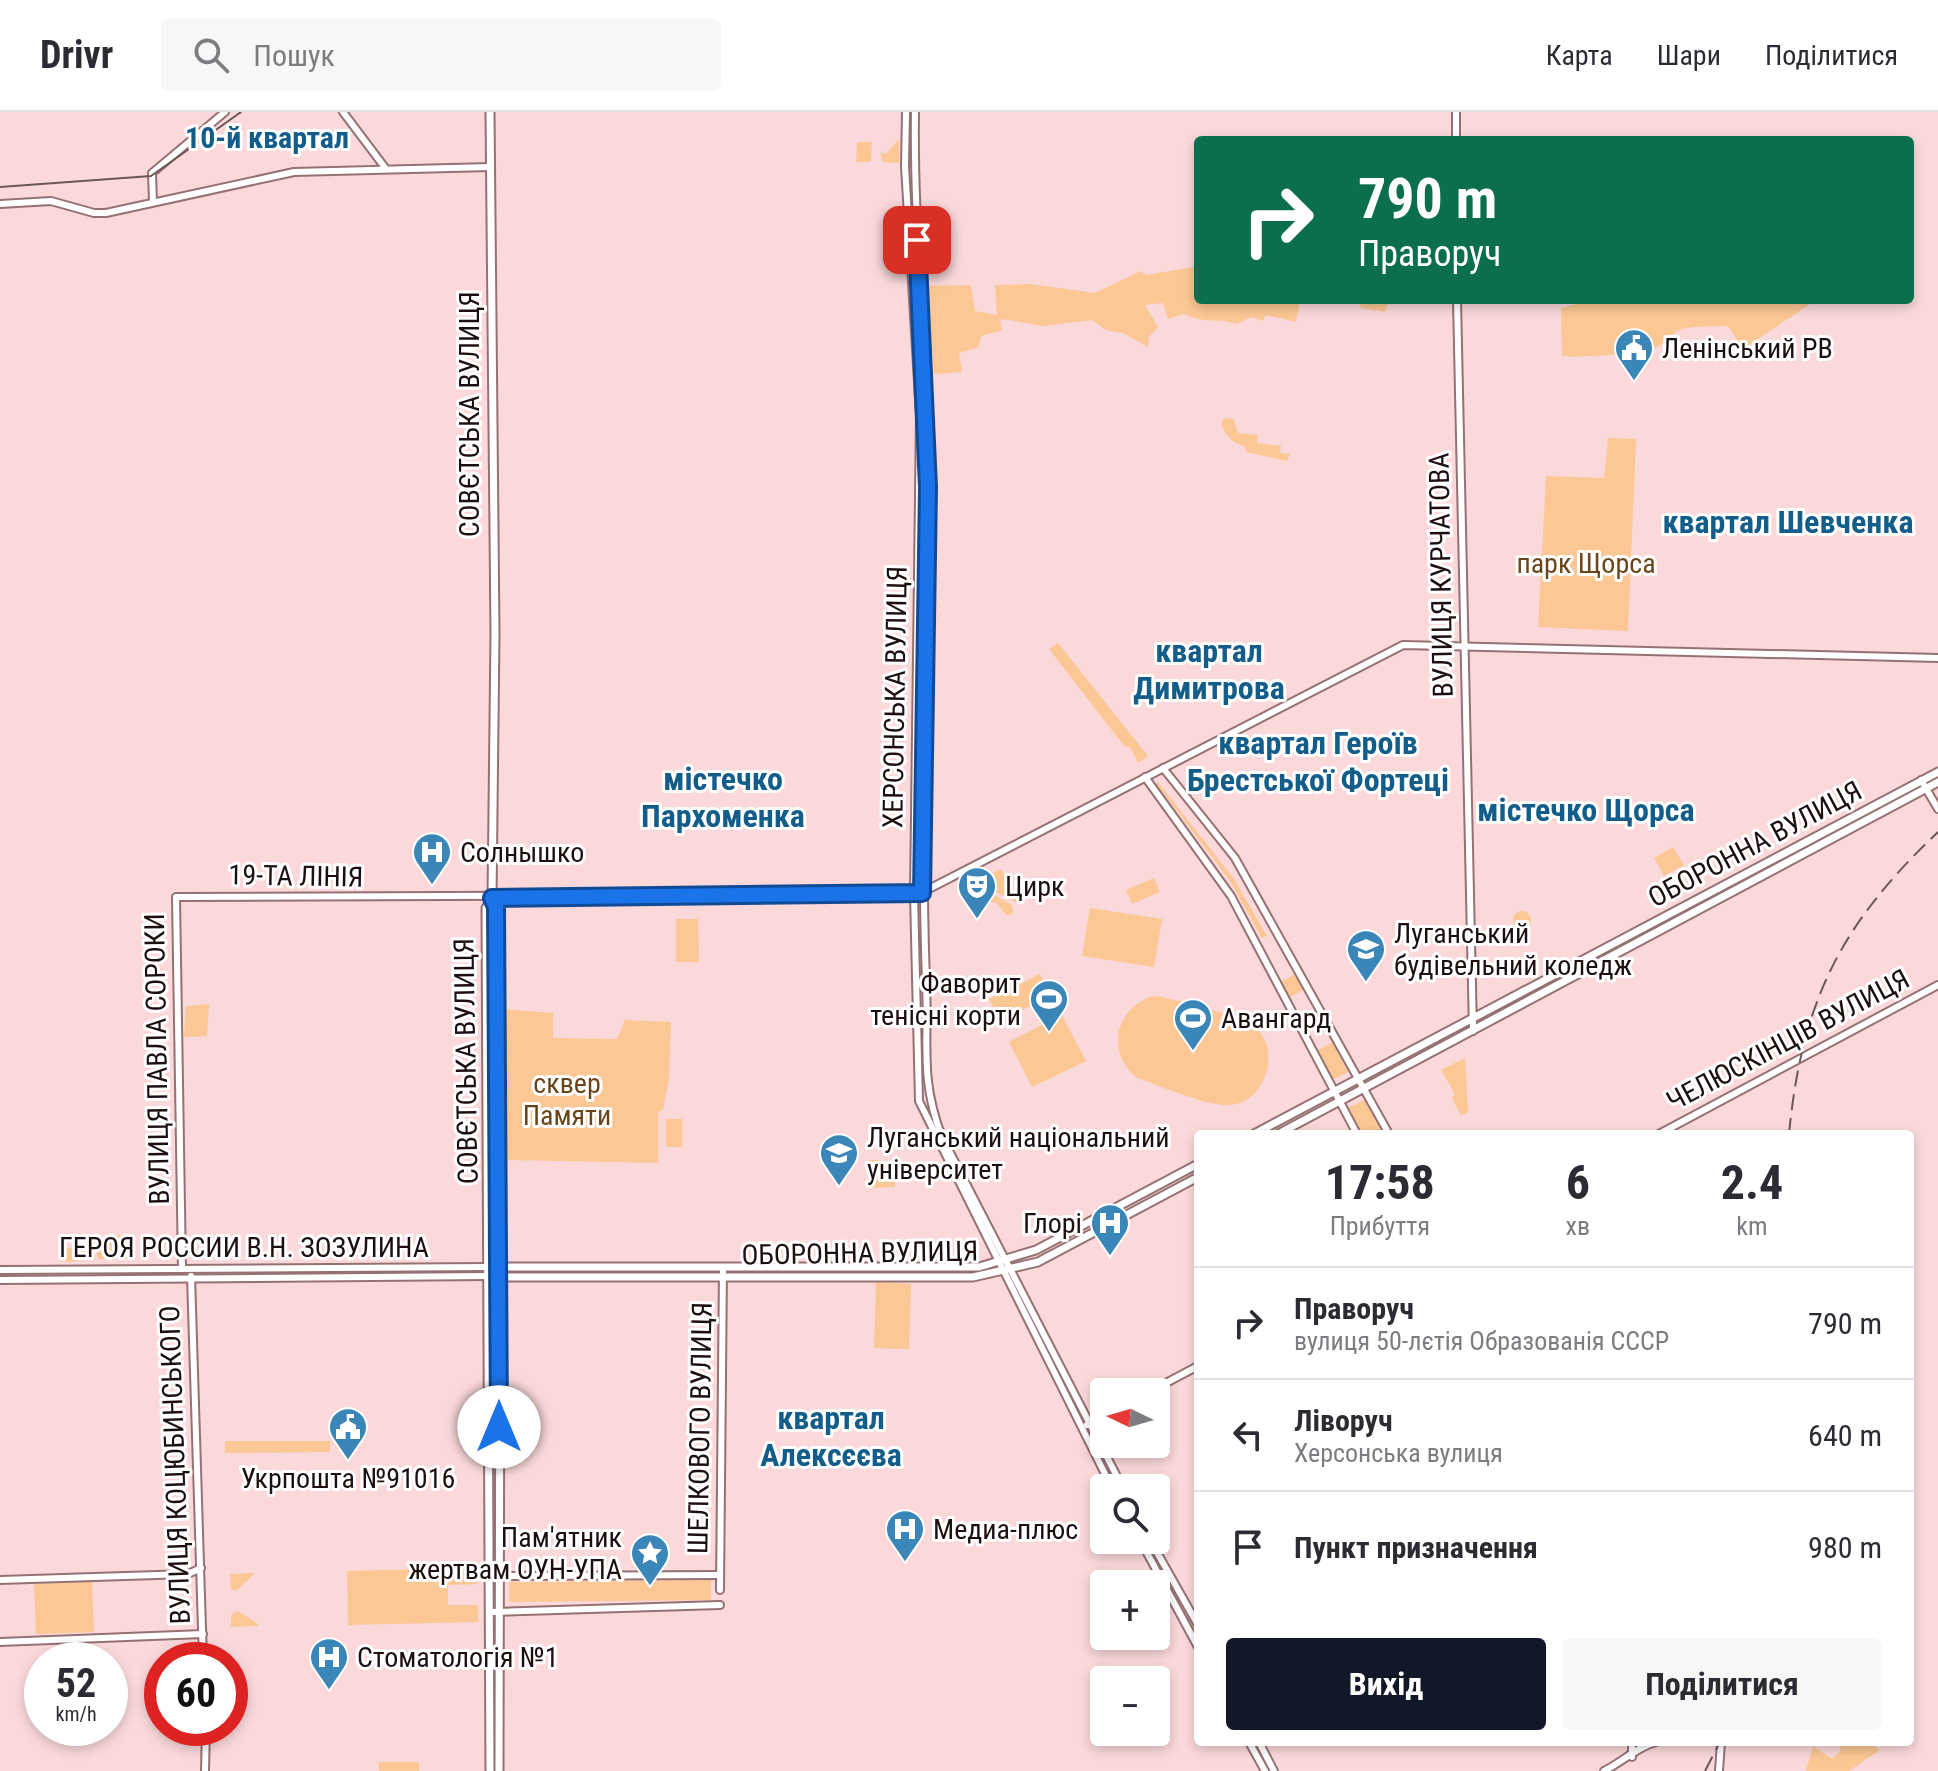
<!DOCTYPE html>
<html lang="uk">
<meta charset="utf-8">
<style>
body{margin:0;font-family:"Roboto Condensed",sans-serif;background:#f7f7f7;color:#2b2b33;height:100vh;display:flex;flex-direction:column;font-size:30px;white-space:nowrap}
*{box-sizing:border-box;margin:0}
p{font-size:26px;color:#7c7c81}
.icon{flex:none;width:44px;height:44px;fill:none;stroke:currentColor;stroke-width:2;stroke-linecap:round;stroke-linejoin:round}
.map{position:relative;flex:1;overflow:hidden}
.details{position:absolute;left:1194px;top:1018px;width:720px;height:616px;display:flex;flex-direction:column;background:#fff;border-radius:8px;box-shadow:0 4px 12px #0003}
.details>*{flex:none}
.banner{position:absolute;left:1194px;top:24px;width:720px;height:168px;border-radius:8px;box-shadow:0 4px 12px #0003;background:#0b6e4f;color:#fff;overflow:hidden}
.needle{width:52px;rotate:275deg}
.controls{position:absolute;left:1090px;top:1266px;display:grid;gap:16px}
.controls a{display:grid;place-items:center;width:80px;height:80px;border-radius:8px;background:#fff;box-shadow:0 4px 12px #0003;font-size:40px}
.speed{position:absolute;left:24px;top:1530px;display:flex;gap:16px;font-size:40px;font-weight:700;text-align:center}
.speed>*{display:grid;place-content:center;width:104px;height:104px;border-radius:50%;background:#fff;box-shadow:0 4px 12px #0003;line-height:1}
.speed small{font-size:20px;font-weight:400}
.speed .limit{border:12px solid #d22;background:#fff;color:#111}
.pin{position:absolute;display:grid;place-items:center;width:68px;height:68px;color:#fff;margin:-34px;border-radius:16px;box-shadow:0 4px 12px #0006}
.me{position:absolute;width:88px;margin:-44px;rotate:0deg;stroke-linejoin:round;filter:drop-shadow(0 0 6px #0008)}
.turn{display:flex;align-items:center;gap:28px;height:168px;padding:0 32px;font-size:36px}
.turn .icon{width:104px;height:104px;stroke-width:2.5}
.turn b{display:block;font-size:56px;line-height:68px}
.eta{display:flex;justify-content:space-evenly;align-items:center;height:136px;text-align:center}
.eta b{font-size:48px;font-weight:700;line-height:56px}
.primary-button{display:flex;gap:16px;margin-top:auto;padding:16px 32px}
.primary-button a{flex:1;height:92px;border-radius:8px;background:#111827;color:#fff;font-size:32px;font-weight:700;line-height:92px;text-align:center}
.primary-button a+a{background:#f7f7f7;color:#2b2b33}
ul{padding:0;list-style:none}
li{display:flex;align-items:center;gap:24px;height:112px;padding:0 32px;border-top:2px solid #e1e1e2}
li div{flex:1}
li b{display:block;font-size:30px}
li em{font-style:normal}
header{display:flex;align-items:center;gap:48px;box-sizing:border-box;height:112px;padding:0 40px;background:#fff;border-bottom:2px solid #e1e1e2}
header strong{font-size:38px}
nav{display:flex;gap:44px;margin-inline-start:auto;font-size:28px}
.search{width:560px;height:72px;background:#f7f7f7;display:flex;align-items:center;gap:20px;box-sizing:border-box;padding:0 28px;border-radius:8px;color:#7c7c81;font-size:30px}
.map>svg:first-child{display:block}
</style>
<header>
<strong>Drivr</strong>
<div class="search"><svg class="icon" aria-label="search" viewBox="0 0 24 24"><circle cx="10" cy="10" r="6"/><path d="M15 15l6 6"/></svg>Пошук</div>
<nav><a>Карта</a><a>Шари</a><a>Поділитися</a></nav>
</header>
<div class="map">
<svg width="1938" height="1659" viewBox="0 0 1938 1659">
<rect width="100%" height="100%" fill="#fbd9db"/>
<!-- green -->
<g fill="#fbc794">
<path d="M899 27V51L882 50 881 40 886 42Z"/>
<path d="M857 30H872L871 50H856Z"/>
<path d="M1198 154V188H1300L1296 210 1266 203 1263 209 1251 205 1237 212C1214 205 1209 213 1184 202L1168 207 1163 191 1145 193 1158 215 1149 225 1148 235 1123 221 1106 218 1092 208 1042 214 1004 207 1000 209 1002 218 981 224 979 235 959 241 962 260 934 262 927 174 971 173 975 199 997 203 995 173 1030 172 1095 181 1141 159 1147 163Z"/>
<path d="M1360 188H1389L1385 200 1360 196Z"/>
<path d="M1590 188H1816L1743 237 1728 214C1714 215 1692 213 1679 218 1672 222 1666 230 1659 234 1646 242 1578 246 1562 244L1561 196Z"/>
<path d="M1224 306 1234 307 1238 321 1258 323 1257 331 1281 334 1280 341 1290 342 1287 349 1246 340 1245 334C1232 332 1227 324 1221 312Z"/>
<path d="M1608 326 1636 327 1628 519 1538 515 1546 364 1604 366Z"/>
<path d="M1058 531 1148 644 1138 651 1130 635H1125L1049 537Z"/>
<path d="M1158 670 1234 767 1267 824 1262 826 1230 769 1162 679 1153 672Z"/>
<path d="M1673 735 1684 753 1664 764 1654 746Z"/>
<path d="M1001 757 1019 792 989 776V769L995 765 993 761Z"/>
<path d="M1154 766 1160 780 1132 792 1126 778Z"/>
<path d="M989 780 1012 793 1013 801 1007 804 997 791 981 788Z"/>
<path d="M1090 796 1162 807 1154 855 1082 844Z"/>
<circle cx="1522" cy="808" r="9"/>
<path d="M676 807H698L699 850H676Z"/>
<path d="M1297 861 1305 877 1288 886 1279 871Z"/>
<path d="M1040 862 1086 949 1032 975 1009 930 1044 912 1034 892 1000 909 989 887Z"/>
<path d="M1153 884C1169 885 1239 904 1252 913 1283 934 1267 990 1231 993 1207 995 1162 974 1137 966 1106 941 1114 897 1153 884Z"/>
<path d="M209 892 207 924 184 925 186 894Z"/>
<path d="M500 897 553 901V926L617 927 625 908 671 910 669 966 663 998 658 1000V1051L502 1048Z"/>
<path d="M1333 930 1348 960 1332 968 1316 939Z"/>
<path d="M1465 946 1468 1000 1461 1004 1452 986 1455 982 1441 958Z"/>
<path d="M1365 988 1383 1022H1362L1348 996Z"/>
<rect x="666" y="1007" width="16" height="28"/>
<path d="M869 1048H879V1059L894 1058 895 1075 869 1076Z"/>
<path d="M115 1123H130L131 1147H117Z"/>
<path d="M114 1126V1147H98L95 1127Z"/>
<path d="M92 1127 95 1147 66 1150 67 1136 80 1135Z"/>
<path d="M876 1170 911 1172 909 1237 874 1236Z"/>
<path d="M225 1329H330V1340L225 1341Z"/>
<path d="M477 1456V1472L448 1473V1493H478V1510L348 1513 347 1459Z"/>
<path d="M255 1461 236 1479 231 1477 230 1462Z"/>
<path d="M711 1468V1488L509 1490V1470Z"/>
<path d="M92 1470 94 1520 36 1522 34 1472Z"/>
<path d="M238 1499 258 1512V1514L231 1515V1503Z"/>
<path d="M1837 1630H1866L1880 1638 1849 1659H1806L1813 1634 1832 1647 1841 1639Z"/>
<rect x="379" y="1650" width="40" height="9"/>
</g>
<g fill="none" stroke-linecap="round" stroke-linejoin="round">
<!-- secondary casing -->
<g stroke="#967173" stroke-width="10">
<g id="secondary">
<path d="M343 0 386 57"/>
<path d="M906 0 905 54 920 304 914 782 919 989 1112 1376"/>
<path d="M915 0C913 125 929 250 928 375 927 540 920 705 926 870 929 931 919 965 942 1025L1123 1376"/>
<path d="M1456 0V28"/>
<path d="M153 90 152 61 225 0"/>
<path d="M0 92 51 89 94 101H106L294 60 490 55"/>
<path d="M1457 188 1473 919"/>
<path d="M1163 656 1235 746 1389 1022"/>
<path d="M1145 665 1231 784 1357 1022"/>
<path d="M1921 668 1938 697"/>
<path d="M1659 1022 1938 873"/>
<path d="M182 1157 176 785 919 782 1403 533 1938 546"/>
<path d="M0 1158 489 1155"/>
<path d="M191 1164 203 1548"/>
<path d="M0 1168 489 1164"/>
<path d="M1149 1280 1198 1254"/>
<path d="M1087 1313 1104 1304"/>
<path d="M1140 1428 1198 1535"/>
<path d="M1150 1428 1198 1513"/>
<path d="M496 1464 720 1463"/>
<path d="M0 1468 188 1462 201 1456"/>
<path d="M720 1478 723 1155"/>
<path d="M490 1500 720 1493"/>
<path d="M0 1530 203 1522"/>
<path d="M1249 1630 1265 1659"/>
<path d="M1259 1630 1274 1659"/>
<path d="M1632 1630V1645"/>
<path d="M205 1659 206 1616"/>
<path d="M1604 1659C1622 1650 1637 1635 1656 1630"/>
<path d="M1719 1659 1721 1630"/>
</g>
</g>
<!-- primary casing -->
<g stroke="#967173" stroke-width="11">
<g id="primary">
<path d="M490 0 495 522 492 786 486 796 490 1659"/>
<path d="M492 786 496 795 500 1155 499 1659"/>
<path d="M1254 1022 1938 660"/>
<path d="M1278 1022 1938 670"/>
<path d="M489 1155H979L1036 1138 1198 1052"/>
<path d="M495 1165H973L1038 1150 1198 1065"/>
</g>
</g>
<!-- secondary -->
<use href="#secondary" stroke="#fff" stroke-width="6"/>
<!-- primary -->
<use href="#primary" stroke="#fff" stroke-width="7"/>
<!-- tram -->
<path stroke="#6c5758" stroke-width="2" d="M0 75 151 64 241 0"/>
<!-- rail -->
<g stroke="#6c5758" stroke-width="2" stroke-dasharray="16 8" stroke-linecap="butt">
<path d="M1789 1022C1802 888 1841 812 1938 720"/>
<path d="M1705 1659 1720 1630"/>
</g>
</g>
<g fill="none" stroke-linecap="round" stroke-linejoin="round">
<!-- route casing -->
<g stroke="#114b97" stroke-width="20">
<path id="route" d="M499 1315 496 795 492 786 922 781 928 375 917 128"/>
</g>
<!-- route -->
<use href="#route" stroke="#1a73e8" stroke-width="14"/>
</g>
<!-- icons -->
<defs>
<g id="civic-pin" transform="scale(2)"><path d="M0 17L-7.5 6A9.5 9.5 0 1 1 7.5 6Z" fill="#3b86b9" stroke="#fff"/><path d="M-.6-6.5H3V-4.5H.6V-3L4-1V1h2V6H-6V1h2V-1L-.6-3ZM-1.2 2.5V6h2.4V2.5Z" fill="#fff"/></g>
<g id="hospital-pin" transform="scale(2)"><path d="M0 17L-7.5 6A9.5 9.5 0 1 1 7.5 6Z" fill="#3b86b9" stroke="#fff"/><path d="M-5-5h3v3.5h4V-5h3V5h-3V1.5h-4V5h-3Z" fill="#fff"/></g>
<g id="theatre-pin" transform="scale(2)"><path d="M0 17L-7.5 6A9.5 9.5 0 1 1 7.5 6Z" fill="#3b86b9" stroke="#fff"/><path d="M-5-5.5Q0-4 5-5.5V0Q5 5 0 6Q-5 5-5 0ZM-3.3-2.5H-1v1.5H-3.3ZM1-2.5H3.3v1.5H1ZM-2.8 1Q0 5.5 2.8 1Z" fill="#fff"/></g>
<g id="university-pin" transform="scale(2)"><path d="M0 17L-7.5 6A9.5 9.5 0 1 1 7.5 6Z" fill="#3b86b9" stroke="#fff"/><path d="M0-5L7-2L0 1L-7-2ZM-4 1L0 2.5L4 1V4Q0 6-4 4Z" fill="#fff"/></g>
<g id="stadium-pin" transform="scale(2)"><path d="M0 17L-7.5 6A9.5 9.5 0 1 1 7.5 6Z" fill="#3b86b9" stroke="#fff"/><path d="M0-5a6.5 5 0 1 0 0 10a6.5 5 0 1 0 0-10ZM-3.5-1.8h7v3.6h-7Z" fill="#fff"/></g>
<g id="sight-pin" transform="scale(2)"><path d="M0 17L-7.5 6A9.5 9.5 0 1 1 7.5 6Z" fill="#3b86b9" stroke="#fff"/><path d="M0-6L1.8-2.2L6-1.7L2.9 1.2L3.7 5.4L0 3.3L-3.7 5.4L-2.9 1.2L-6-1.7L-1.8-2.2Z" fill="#fff"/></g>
</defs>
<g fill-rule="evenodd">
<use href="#civic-pin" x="1634" y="236"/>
<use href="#hospital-pin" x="432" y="740"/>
<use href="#theatre-pin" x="977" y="774"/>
<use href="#university-pin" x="1366" y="837"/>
<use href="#stadium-pin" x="1049" y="887"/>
<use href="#stadium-pin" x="1193" y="906"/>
<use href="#university-pin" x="839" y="1041"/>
<use href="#hospital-pin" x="1110" y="1111"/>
<use href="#civic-pin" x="348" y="1315"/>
<use href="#hospital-pin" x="905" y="1417"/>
<use href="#sight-pin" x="650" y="1441"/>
<use href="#hospital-pin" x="329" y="1545"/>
</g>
<g text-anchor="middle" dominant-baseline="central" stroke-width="6" stroke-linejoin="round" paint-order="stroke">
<!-- poi labels -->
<g font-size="28" fill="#1d0f10" stroke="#fff" text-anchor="start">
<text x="1662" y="236">Ленінський РВ</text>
<text x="460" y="740">Солнышко</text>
<text x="1005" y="774">Цирк</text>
<text x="1394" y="821">Луганський<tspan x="1394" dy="32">будівельний коледж</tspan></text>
<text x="1021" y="871" text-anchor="end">Фаворит<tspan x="1021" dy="32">тенісні корти</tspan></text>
<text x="1221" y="906">Авангард</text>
<text x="867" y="1025">Луганський національний<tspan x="867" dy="32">університет</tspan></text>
<text x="1082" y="1111" text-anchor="end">Глорі</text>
<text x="348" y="1366" text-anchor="middle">Укрпошта №91016</text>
<text x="933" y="1417">Медиа-плюс</text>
<text x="622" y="1425" text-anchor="end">Пам'ятник<tspan x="622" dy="32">жертвам ОУН-УПА</tspan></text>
<text x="357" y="1545">Стоматологія №1</text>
</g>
<!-- street labels -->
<g font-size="28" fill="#1d0f10" stroke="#fff">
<text transform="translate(469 302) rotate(-90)">СОВЄТСЬКА ВУЛИЦЯ</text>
<text transform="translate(1441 463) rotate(-91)">ВУЛИЦЯ КУРЧАТОВА</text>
<text transform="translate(895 585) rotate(-89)">ХЕРСОНСЬКА ВУЛИЦЯ</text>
<text transform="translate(1755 732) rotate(-28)">ОБОРОННА ВУЛИЦЯ</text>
<text transform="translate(296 764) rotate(1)">19-ТА ЛІНІЯ</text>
<text transform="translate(1788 928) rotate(-28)">ЧЕЛЮСКІНЦІВ ВУЛИЦЯ</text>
<text transform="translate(157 947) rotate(-91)">ВУЛИЦЯ ПАВЛА СОРОКИ</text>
<text transform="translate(466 949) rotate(-91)">СОВЄТСЬКА ВУЛИЦЯ</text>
<text x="244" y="1135">ГЕРОЯ РОССИИ В.Н. ЗОЗУЛИНА</text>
<text transform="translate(860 1141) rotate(-1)">ОБОРОННА ВУЛИЦЯ</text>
<text transform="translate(700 1316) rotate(-89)">ШЕЛКОВОГО ВУЛИЦЯ</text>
<text transform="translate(175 1353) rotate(-92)">ВУЛИЦЯ КОЦЮБИНСЬКОГО</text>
</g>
<!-- park labels -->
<g font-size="28" fill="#6b451a" stroke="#fff">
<text x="1586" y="451">парк Щорса</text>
<text x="567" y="971">сквер<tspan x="567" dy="32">Памяти</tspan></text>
</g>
<!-- neighbourhood labels -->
<g font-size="30" font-weight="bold" fill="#135d8a" stroke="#fff">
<text x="267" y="25">10-й квартал</text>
</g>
<!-- quarter labels -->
<g font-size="32" font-weight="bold" fill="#135d8a" stroke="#fff">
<text x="1788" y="410">квартал Шевченка</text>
<text x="1209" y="539">квартал<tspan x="1209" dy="37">Димитрова</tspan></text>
<text x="1318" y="631">квартал Героїв<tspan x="1318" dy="37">Брестської Фортеці</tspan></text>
<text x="723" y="667">містечко<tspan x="723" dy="37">Пархоменка</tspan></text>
<text x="1586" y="698">містечко Щорса</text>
<text x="831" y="1306">квартал<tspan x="831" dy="37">Алексєєва</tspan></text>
</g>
</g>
</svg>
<div class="controls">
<a><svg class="needle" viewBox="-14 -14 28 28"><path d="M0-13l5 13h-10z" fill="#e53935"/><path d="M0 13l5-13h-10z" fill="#7c7c81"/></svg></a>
<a><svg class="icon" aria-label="search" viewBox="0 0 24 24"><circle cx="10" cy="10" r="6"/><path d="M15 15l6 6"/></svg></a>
<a>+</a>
<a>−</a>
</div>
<div class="speed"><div>52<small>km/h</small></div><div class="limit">60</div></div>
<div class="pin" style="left:917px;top:128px;background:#d93025"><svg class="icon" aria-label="arrive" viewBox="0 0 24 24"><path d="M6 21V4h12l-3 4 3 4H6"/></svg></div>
<svg class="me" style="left:499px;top:1315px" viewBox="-20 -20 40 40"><circle r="19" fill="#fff"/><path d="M0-13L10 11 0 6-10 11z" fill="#1a73e8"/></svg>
<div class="banner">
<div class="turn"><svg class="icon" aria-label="right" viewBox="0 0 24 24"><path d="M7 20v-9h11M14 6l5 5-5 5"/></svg><div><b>790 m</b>Праворуч</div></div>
</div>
<section class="details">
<div class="eta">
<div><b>17:58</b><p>Прибуття</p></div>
<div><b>6</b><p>хв</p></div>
<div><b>2.4</b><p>km</p></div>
</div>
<ul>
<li><svg class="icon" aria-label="right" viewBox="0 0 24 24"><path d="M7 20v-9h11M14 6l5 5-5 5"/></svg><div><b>Праворуч</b><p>вулиця 50-лєтія Образованія СССР</p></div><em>790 m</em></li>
<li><svg class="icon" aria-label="left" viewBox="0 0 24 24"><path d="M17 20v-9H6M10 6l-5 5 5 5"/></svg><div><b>Ліворуч</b><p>Херсонська вулиця</p></div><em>640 m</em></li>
<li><svg class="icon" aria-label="arrive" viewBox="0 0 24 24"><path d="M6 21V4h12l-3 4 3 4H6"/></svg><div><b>Пункт призначення</b></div><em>980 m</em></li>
</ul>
<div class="primary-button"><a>Вихід</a><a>Поділитися</a></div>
</section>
</div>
